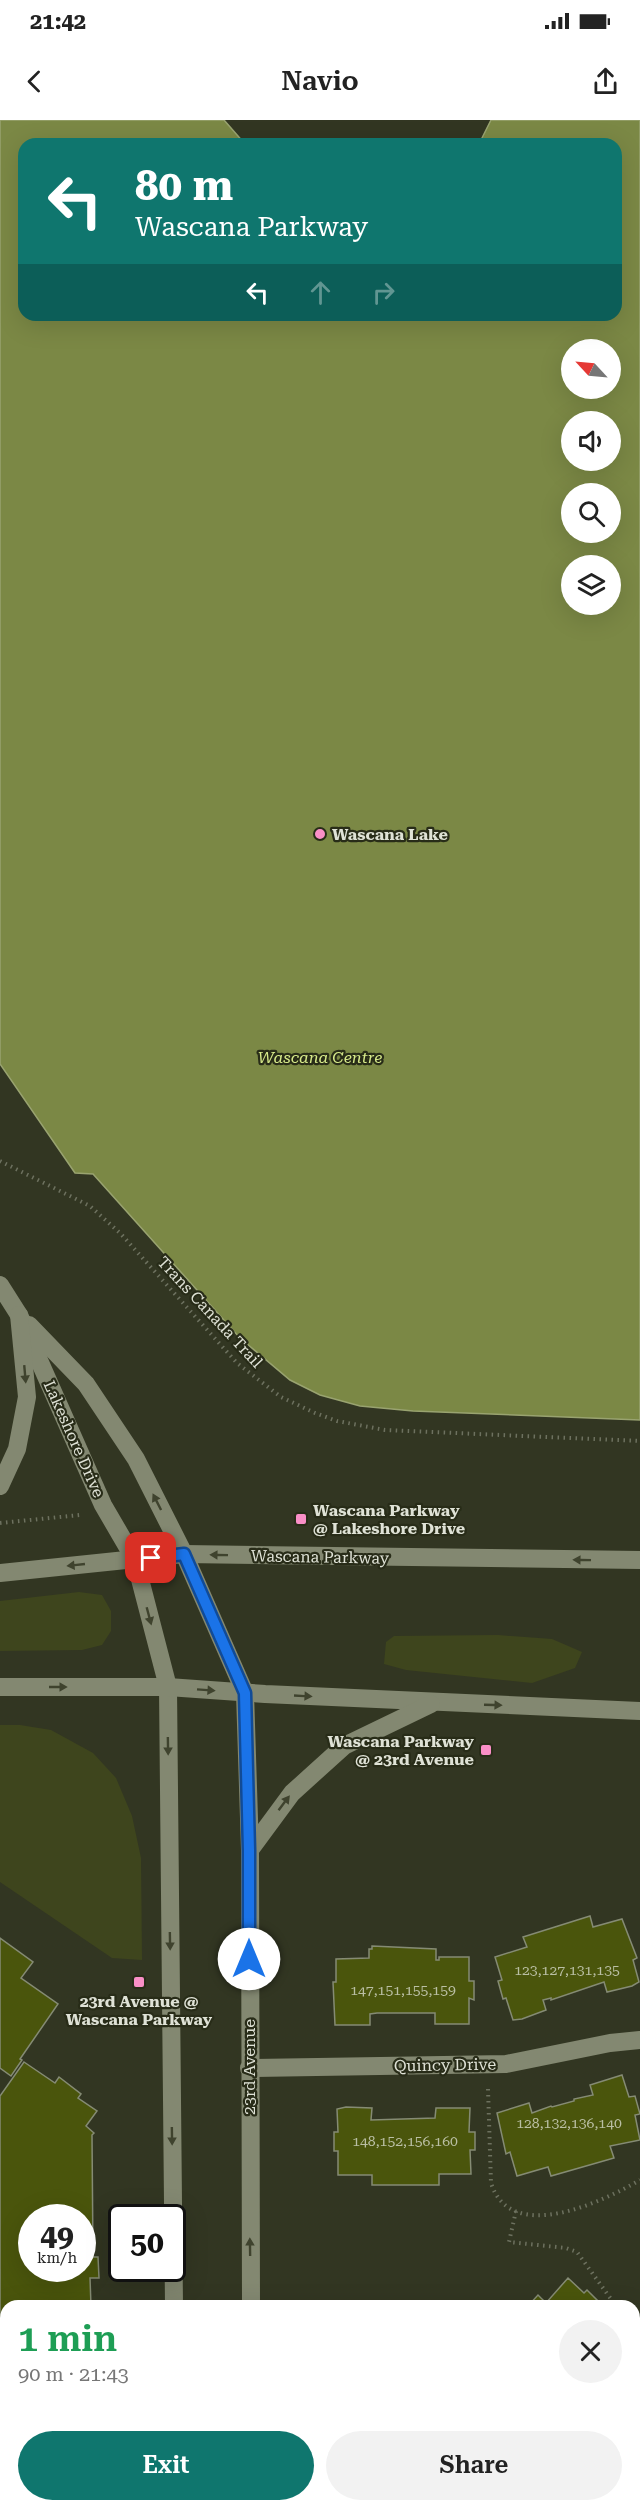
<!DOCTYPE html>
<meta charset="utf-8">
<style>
body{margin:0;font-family:"Roboto Serif",serif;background:#f2f2f2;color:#222;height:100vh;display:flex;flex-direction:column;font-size:22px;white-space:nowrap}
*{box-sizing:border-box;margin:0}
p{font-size:20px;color:#767676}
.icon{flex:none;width:33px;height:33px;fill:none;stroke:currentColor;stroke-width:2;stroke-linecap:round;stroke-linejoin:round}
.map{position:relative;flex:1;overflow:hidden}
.panel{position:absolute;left:0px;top:2180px;width:640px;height:212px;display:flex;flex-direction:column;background:#fff;border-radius:18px 18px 0 0;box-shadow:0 6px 24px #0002}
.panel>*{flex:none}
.banner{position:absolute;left:18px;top:18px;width:604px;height:183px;border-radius:18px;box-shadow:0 6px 24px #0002;background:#0f766e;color:#fff;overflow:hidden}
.needle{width:39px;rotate:296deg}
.fabs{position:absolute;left:561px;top:219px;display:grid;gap:12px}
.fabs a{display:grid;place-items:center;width:60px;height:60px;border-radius:50%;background:#fff;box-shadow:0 6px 24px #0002;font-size:30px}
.speed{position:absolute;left:18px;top:2084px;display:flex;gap:12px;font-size:30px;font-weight:700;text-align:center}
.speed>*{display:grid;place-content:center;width:78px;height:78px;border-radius:50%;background:#fff;box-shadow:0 6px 24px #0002;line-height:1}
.speed small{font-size:15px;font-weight:400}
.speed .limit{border:3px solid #111;border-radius:9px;background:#fff;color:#111}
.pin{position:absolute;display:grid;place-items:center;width:51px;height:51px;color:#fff;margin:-26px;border-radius:12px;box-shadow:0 3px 9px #0006}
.me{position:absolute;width:66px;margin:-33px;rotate:0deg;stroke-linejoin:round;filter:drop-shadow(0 0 4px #0008)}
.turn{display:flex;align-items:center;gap:21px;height:126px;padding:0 18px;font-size:27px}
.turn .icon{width:78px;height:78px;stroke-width:2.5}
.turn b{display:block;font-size:42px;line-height:51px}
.lanes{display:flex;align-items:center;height:57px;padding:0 18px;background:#0003;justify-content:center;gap:30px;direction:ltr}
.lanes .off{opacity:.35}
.round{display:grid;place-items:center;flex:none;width:63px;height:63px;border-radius:32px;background:#f2f2f2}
.head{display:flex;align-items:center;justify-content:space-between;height:102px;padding:0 18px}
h1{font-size:36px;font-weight:600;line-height:45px;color:#1e9e55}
.button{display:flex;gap:12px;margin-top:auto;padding:12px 18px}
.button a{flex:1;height:69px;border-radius:36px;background:#0f766e;color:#fff;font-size:24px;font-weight:600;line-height:69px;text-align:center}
.button a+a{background:#f2f2f2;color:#222}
.status{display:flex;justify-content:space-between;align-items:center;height:42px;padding:0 30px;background:#fff;direction:ltr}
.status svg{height:16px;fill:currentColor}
header{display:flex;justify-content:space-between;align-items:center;height:78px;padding:0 18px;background:#fff;font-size:27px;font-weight:600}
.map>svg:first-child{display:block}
</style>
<div class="status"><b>21:42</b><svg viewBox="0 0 49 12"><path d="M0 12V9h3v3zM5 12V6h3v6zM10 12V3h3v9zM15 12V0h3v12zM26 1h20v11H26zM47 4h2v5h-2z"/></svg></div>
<header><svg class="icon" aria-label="back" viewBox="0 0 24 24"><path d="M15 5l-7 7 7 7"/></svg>Navio<svg class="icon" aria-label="share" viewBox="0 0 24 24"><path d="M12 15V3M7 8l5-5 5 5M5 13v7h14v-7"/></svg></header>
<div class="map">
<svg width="640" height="2390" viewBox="0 0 640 2390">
<rect width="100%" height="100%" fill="#323622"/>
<!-- green -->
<g fill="#3e451d">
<path d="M79 1472 102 1475 111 1491V1511L102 1525 82 1530 0 1531V1481Z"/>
<path d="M498 1515 552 1519 582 1532 575 1548 532 1563 406 1550 384 1544 386 1522 394 1516Z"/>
<path d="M0 1605H20L51 1610 93 1633 116 1658 132 1696 141 1738 142 1840 112 1838 0 1762Z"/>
</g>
<!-- water -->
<path fill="#7b8845" stroke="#99a370" stroke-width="1.5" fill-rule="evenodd" d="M0 0H224L245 24H24V195H616V24H479L491 0H640V1300L413 1291 360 1286 320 1275 290 1260 240 1218 93 1054 75 1053 0 944ZM572 230H610V268H572ZM572 302H610V340H572ZM572 374H610V412H572ZM572 446H610V484H572Z"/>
<!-- building -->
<g fill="#4a550c" stroke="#858b74" stroke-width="1.5" fill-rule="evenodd">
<path d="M590 1796 593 1807 622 1799 637 1838 633 1840 639 1862 632 1866 607 1872 604 1862 551 1880V1878L543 1880 546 1890 522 1899 513 1900 506 1878 503 1879 498 1861 502 1860 495 1837 527 1827 523 1817Z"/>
<path d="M0 1818 33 1842 21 1858 58 1884 20 1939 22 1940 11 1956 0 1948Z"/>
<path d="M372 1826 436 1829V1840H439V1837H469V1861H474V1880L469 1878V1904H435V1893H377L370 1894V1905H335L333 1862H336V1839L369 1838V1829H372Z"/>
<path d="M24 1942 55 1963 59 1957 81 1974 78 1978 97 1991 86 2006 94 2013 92 2015 93 2137H98L99 2158H90L91 2186H6V2225H0V1976ZM32 2097H82V2148H32Z"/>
<path d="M622 1955 629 1977 635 1976 640 1994 635 1995 640 2020 610 2026 614 2038 551 2056 548 2047 517 2056 510 2032 506 2034 497 1993 529 1983 532 1993 551 1986 552 1987 574 1981V1979L593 1975 590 1965Z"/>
<path d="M346 1987 372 1988 371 2000 435 1998 436 1988H470L469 2012H475V2030H470L471 2054H439V2065H372V2055H338V2031H334V2012H338L337 1989Z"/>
<path d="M568 2158 584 2173 587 2170 601 2184 600 2186H528L538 2175 546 2183Z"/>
<rect x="0" y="2227" width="6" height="106"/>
<path d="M640 2311V2390H595L590 2385H634V2319Z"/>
<path d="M358 2385H404L408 2390H361Z"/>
</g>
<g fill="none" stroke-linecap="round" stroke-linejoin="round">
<!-- path -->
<g stroke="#6d715f" stroke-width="4" stroke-dasharray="1.5 4.5" stroke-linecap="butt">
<path d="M0 1041 90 1086 121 1114 237 1243 281 1277 315 1293 337 1301 385 1310 640 1321"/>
<path d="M0 1403 80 1395"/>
<path d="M488 1969 491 2063C511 2126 604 2081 640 2060"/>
<path d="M516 2091 509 2122 566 2128 577 2132 616 2186"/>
<path d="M634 2211 640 2217"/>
</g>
<!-- minor -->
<g stroke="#838871" stroke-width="18">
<path d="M249 1948 506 1944 610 1923 640 1920"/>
<path d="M634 2262 640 2257"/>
<path d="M0 2359 6 2361"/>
<path d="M92 2385 109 2390"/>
<path d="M510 2390 515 2385"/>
</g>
<!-- tertiary -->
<g stroke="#838871" stroke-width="18">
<path d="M0 1165 19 1195 103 1385 135 1440"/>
<path d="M29 1205 86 1264 136 1339 184 1434"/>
</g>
<!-- secondary -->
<g stroke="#838871" stroke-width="18">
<path d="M0 1366 17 1329 27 1277 19 1195"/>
<path d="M184 1434 245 1573 250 1730 251 2186"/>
<path d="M135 1440 168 1567 174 2186"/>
<path d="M0 1453 184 1434 640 1440"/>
<path d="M0 1567H168L265 1574 640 1591"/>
<path d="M250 1730 292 1673 344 1626 431 1584"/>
<path d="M176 2385V2390"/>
<path d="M252 2390V2385"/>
</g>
</g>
<!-- one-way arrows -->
<defs><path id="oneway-solid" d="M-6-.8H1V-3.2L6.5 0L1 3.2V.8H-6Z" transform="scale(1.5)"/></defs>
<g fill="#3f432e">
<use href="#oneway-solid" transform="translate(25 1254) rotate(85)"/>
<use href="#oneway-solid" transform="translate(157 1382) rotate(-117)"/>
<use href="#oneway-solid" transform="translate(219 1435) rotate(-179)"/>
<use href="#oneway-solid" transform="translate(582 1440) rotate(-179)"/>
<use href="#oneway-solid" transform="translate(76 1445) rotate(174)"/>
<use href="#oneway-solid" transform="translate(149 1496) rotate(75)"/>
<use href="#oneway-solid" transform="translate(58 1567)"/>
<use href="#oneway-solid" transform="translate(206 1570) rotate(4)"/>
<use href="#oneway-solid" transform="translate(303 1576) rotate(3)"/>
<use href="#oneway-solid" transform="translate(493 1585) rotate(2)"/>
<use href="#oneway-solid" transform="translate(168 1626) rotate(89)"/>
<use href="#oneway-solid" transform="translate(284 1683) rotate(-53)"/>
<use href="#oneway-solid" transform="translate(170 1821) rotate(89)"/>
<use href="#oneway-solid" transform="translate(172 2016) rotate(89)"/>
<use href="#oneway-solid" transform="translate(250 2127) rotate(-91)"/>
</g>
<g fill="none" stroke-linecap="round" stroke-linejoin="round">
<!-- route casing -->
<g stroke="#114b97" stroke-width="15">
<path id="route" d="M151 1438 184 1434 245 1573 249 1730V1839"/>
</g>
<!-- route -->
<use href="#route" stroke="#1a73e8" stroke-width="10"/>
</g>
<!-- markers -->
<g fill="#fa8fc7" stroke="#282c18" stroke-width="2">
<circle cx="320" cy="714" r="6"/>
<rect x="295" y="1393" width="12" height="12" rx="3"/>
<rect x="480" y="1624" width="12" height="12" rx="3"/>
<rect x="133" y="1856" width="12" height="12" rx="3"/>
</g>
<g text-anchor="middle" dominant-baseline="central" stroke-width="4.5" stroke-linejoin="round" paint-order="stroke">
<!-- number labels -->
<g font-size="14" fill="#babfa4">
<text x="567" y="1850">123,127,131,135</text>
<text x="403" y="1870">147,151,155,159</text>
<text x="569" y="2003">128,132,136,140</text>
<text x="405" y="2021">148,152,156,160</text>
</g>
<!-- poi labels -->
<g font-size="16" font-weight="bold" fill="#dfe2d6" stroke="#282c18" text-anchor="start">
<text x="332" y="714">Wascana Lake</text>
<text x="313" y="1390">Wascana Parkway<tspan x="313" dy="18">@ Lakeshore Drive</tspan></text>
<text x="474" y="1621" text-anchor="end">Wascana Parkway<tspan x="474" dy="18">@ 23rd Avenue</tspan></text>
<text x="139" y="1881" text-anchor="middle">23rd Avenue @<tspan x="139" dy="18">Wascana Parkway</tspan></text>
</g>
<!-- park labels -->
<g font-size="16" font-style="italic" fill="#d7ea8a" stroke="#282c18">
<text x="320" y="937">Wascana Centre</text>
</g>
<!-- street labels -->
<g font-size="16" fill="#dfe2d6" stroke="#282c18">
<text transform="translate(210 1192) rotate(47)">Trans Canada Trail</text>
<text transform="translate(74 1319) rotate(66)">Lakeshore Drive</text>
<text transform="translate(320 1437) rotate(1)">Wascana Parkway</text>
<text transform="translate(445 1945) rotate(-1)">Quincy Drive</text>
<text transform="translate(249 1947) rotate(-90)">23rd Avenue</text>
</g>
</g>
</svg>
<div class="fabs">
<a><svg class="needle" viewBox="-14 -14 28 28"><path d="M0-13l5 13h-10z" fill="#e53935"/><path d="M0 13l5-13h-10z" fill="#767676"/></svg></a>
<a><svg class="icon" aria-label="sound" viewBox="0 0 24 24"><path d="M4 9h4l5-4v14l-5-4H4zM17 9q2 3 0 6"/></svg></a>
<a><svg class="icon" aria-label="search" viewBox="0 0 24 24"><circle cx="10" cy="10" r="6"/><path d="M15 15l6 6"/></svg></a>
<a><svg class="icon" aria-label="layers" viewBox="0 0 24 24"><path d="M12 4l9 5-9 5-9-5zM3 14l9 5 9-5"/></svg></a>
</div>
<div class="speed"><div>49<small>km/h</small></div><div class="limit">50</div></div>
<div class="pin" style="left:151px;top:1438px;background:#d93025"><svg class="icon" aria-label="arrive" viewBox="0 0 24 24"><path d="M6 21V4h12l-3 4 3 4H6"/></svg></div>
<svg class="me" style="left:249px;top:1839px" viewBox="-20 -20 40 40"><circle r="19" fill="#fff"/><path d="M0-13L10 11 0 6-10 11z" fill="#1a73e8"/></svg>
<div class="banner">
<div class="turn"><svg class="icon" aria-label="left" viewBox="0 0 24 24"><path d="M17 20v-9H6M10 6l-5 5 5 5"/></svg><div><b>80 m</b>Wascana Parkway</div></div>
<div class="lanes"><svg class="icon" aria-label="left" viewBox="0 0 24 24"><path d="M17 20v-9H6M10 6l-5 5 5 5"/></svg><svg class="icon off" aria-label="ahead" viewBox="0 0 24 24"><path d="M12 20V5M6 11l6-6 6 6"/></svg><svg class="icon off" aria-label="right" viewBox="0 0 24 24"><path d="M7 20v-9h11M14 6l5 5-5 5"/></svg></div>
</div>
<section class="panel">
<div class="head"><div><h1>1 min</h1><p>90 m · 21:43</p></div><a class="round"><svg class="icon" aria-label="close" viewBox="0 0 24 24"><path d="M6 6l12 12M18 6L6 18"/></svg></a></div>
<div class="button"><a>Exit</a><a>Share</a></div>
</section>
</div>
